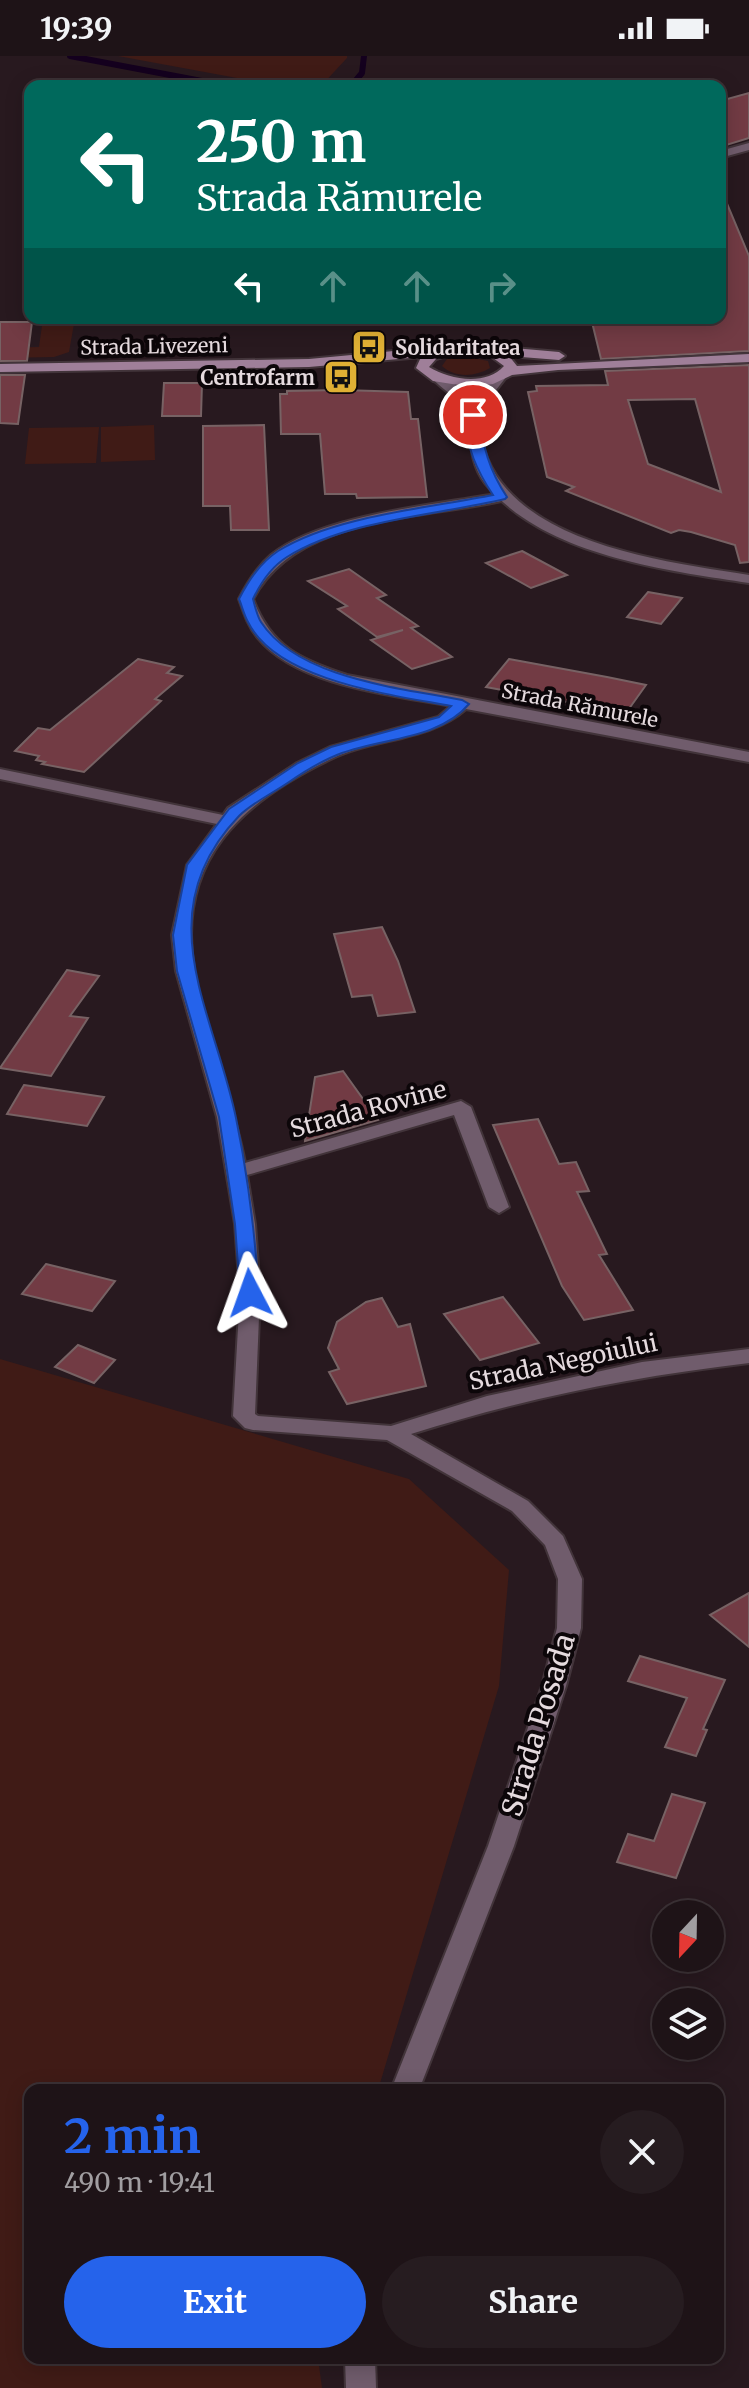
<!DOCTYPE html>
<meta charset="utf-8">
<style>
body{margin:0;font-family:Merriweather,serif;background:#261c20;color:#f1f3f6;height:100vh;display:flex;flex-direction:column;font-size:30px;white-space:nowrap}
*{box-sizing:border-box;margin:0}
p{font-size:26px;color:#a19ea1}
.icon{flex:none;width:44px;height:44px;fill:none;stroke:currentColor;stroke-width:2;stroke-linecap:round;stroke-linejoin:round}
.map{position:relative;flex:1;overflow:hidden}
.sheet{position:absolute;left:24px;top:2028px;width:700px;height:280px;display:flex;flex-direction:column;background:#1e1317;border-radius:16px;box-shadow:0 4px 20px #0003,0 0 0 2px #3c3236}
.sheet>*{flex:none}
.banner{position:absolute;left:24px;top:24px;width:702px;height:244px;border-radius:16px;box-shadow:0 4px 20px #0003,0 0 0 2px #3c3236;background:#00695c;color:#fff;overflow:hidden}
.needle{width:52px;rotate:202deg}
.buttons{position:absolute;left:652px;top:1844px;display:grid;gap:16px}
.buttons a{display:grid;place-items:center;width:72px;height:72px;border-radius:50%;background:#1e1317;box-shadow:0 4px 20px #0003,0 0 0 2px #3c3236;font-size:40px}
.pin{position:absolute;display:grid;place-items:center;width:68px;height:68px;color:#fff;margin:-34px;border:4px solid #fff;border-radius:50%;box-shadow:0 2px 8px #0007}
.me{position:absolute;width:88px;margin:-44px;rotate:356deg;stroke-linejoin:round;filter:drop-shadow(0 0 6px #0008)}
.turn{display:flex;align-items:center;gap:28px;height:168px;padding:0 40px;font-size:36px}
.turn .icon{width:104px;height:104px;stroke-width:2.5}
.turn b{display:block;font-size:56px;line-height:68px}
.lanes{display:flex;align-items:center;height:76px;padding:0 40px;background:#0003;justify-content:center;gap:40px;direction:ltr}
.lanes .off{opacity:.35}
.round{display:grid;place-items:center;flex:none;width:84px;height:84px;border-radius:42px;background:#261c20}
.headline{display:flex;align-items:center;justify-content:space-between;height:136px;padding:0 40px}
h1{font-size:48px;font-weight:700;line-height:60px;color:#2563eb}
.action{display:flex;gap:16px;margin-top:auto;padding:16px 40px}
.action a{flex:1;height:92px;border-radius:48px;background:#2563eb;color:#fff;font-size:32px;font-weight:700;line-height:92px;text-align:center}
.action a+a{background:#261c20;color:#f1f3f6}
.status{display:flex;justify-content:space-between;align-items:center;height:56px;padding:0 40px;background:#1e1317;direction:ltr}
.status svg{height:22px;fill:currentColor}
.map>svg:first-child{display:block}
</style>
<div class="status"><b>19:39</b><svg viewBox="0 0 49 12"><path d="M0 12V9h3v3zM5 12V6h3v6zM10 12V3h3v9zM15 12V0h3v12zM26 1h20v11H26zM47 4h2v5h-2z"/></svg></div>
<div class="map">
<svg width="749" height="2332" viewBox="0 0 749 2332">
<rect width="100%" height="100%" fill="#28191f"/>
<!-- green -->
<g fill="#401b16">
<path d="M118 0H347V2L321 30H281Z"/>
<path d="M43 262H75L69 296 54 301 0 302V292L39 291Z"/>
<path d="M464 300 488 305 490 312C475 321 455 322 442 310L447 303Z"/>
<path d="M154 369 155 404 101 406V371Z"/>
<path d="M99 371 96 407 25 408 29 372Z"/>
<path d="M0 1303 409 1423 509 1514 499 1630 378 2034H30V2302H318L322 2332H0Z"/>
</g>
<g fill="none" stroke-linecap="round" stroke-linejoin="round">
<!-- stream -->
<g stroke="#14001e" stroke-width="6">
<path d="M70 0 228 30"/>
<path d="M351 30 362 17 364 0"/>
</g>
</g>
<!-- building -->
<g fill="#723b44" stroke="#776264" stroke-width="2" fill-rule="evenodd">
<path d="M749 37V82L720 91V45Z"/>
<path d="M720 131 749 200V295L601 303 591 262H720Z"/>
<path d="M0 266H32L27 305H0Z"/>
<path d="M749 309V506L740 507 735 489 691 476 679 474 671 477 566 435 574 431 547 421 528 336 537 335 536 330 608 329 605 315ZM695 343 721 436 648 408 628 344Z"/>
<path d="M0 319H25L18 368 0 367Z"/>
<path d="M164 327H202L201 360H162Z"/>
<path d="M341 334 408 336 411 363H418L427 441 357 442 356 438H325L320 378H281L280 338H287V335Z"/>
<path d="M264 369 269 474H231L230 450H203V370Z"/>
<path d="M522 495 567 519 531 532 486 507Z"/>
<path d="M349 513 386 539 377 542 418 570 411 572 452 601 412 613 371 584 403 574 377 581 338 553 347 550 308 525Z"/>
<path d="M648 536 682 542 661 568 627 561Z"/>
<path d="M138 603 174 611 167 617 182 620 155 643 161 645 84 716 42 708 45 706 36 704 39 700 15 695 38 672 50 674Z"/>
<path d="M509 603 607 621 646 629 626 657 486 631Z"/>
<path d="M382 871 398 905 415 956 378 960 372 939 352 941 334 878Z"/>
<path d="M67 914 99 920 70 960 88 962 51 1020 0 1012Z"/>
<path d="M343 1015 378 1064 305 1085 315 1021Z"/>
<path d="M24 1029 104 1041 87 1070 7 1058Z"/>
<path d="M538 1063 559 1108 576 1106 589 1135 577 1136 607 1198 599 1199 633 1254 584 1264 562 1230 493 1069Z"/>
<path d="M46 1208 115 1225 92 1255 22 1238Z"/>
<path d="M503 1241 539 1287 480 1304 444 1258Z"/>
<path d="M382 1242 398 1271 410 1268 426 1330 347 1348 329 1316 339 1313 328 1292 337 1266 366 1246Z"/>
<path d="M78 1289 115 1304 94 1327 55 1311Z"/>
<path d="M749 1537V1591L710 1559Z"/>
<path d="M640 1600 725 1624 703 1673 707 1674 696 1700 665 1691 687 1642 628 1625Z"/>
<path d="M672 1738 705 1747 676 1822 617 1806 628 1778 654 1785Z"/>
</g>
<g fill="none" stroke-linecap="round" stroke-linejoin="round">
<!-- minor casing -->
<g stroke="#42343a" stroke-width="4">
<g id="minor">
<path d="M749 87V94L720 102V95Z"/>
<path d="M501 437 508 441 506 444C425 463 296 459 253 543 271 591 301 604 347 619L749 696V706L466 653C430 685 374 682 331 703 241 746 176 805 194 913 204 979 233 1041 245 1107L461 1045 471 1051 509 1151 499 1157 489 1151 454 1059 247 1119 255 1168 260 1237 255 1358 258 1360 391 1370 487 1340 642 1306 749 1293V1307C631 1321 525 1342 411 1378L528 1445 563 1480 582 1523 581 1572 566 1630 514 1790 419 2034H391L488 1790 542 1630 557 1572 558 1523 545 1489 512 1455 387 1384 253 1374 245 1372 233 1360 240 1237 235 1168 217 1061 176 915 172 879 187 809 217 768 0 723V713L223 759 228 752 297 707 330 691 438 661 451 650C393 639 297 630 258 582 248 570 244 557 239 543 247 527 257 511 271 499 322 458 437 449 501 437Z"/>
<path d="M345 2302H375L376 2332H346Z"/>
</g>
</g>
<!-- tertiary casing -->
<g stroke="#42343a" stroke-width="4">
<path id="tertiary" d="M496 317 507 320C484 349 472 363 487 402 523 489 667 506 749 519V527C664 514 542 499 485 427 470 408 471 384 468 363 465 345 442 334 432 322L443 319 463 335 472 348Z"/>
</g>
<!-- secondary casing -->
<g stroke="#42343a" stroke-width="4">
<path id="secondary" d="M468 288 559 296 565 300 559 304 509 300 517 310 749 298V306L558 314 512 319 493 328 471 331 433 325 416 312 421 301 309 311 0 316V308L309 303ZM455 297 489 299 504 310C486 330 450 324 429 311L436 303Z"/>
</g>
<!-- minor -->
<use href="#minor" fill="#705c6c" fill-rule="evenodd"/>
<!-- tertiary -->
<use href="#tertiary" fill="#705c6c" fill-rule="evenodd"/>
<!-- secondary -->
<use href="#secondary" fill="#9f7f99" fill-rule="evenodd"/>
</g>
<!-- route -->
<path fill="#2563eb" stroke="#184099" stroke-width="2" d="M468 356 479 359C483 391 489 414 507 441L505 443C438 459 346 464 287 501 271 511 261 526 253 543 255 550 257 560 261 566 298 623 402 632 462 644L469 648C440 683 383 682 342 697 323 704 305 715 289 726 273 737 252 747 239 760 146 857 214 955 236 1062 248 1120 255 1178 259 1237L250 1242 240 1237 235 1168 219 1061 177 915 173 879 187 809 229 753 298 707 331 691 439 661 451 650C393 639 277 625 248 566 244 559 242 550 239 543 249 524 260 507 278 495 334 460 428 452 493 439 477 415 462 385 468 356Z"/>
<!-- icons -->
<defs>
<g id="bus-square" transform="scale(1.8)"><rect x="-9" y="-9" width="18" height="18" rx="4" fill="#dfb034" stroke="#0c0609"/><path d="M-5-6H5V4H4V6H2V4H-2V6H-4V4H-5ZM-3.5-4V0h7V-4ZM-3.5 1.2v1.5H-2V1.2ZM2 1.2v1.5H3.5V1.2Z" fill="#111"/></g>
</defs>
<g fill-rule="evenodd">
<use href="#bus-square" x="369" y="291"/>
<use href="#bus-square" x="341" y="321"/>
</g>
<g text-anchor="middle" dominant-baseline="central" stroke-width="8" stroke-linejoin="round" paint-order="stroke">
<!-- far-street labels -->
<g font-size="20" fill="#e5dade" stroke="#0c0609">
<text transform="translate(154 290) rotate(-1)">Strada Livezeni</text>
<text transform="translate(580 649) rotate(11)">Strada Rămurele</text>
</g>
<!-- far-poi labels -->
<g font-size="20" font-weight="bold" fill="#e5dade" stroke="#0c0609" text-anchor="start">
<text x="395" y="291">Solidaritatea</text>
<text x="315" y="321" text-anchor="end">Centrofarm</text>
</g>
<!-- street labels -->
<g font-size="24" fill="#e5dade" stroke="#0c0609">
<text transform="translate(368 1053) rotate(-15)">Strada Rovine</text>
<text transform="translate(563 1306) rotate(-12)">Strada Negoiului</text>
</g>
<!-- near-street labels -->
<g font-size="28" fill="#e5dade" stroke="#0c0609">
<text transform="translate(538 1669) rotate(-73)">Strada Posada</text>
</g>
</g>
</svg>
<div class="buttons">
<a><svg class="needle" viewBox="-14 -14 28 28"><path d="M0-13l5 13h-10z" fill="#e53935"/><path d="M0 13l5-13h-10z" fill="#a19ea1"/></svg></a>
<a><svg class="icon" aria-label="layers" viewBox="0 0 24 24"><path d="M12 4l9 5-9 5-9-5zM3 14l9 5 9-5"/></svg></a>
</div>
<div class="pin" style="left:473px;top:359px;background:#d93025"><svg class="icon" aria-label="arrive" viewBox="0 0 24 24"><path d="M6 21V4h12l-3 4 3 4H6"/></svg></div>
<svg class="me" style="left:250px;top:1237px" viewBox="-20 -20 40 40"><path d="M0-17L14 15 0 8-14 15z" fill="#2563eb" stroke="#fff" stroke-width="4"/></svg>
<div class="banner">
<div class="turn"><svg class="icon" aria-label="left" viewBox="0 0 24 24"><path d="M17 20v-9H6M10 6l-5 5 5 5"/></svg><div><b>250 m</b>Strada Rămurele</div></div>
<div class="lanes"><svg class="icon" aria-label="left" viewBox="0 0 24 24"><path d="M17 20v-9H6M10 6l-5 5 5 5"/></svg><svg class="icon off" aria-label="ahead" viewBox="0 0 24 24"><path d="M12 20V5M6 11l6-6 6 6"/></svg><svg class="icon off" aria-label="ahead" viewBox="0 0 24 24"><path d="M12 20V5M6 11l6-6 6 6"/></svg><svg class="icon off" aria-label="right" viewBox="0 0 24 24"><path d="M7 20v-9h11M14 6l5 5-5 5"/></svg></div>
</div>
<section class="sheet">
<div class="headline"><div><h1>2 min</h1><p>490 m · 19:41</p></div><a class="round"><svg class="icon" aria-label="close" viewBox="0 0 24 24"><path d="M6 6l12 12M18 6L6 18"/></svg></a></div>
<div class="action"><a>Exit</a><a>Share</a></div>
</section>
</div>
